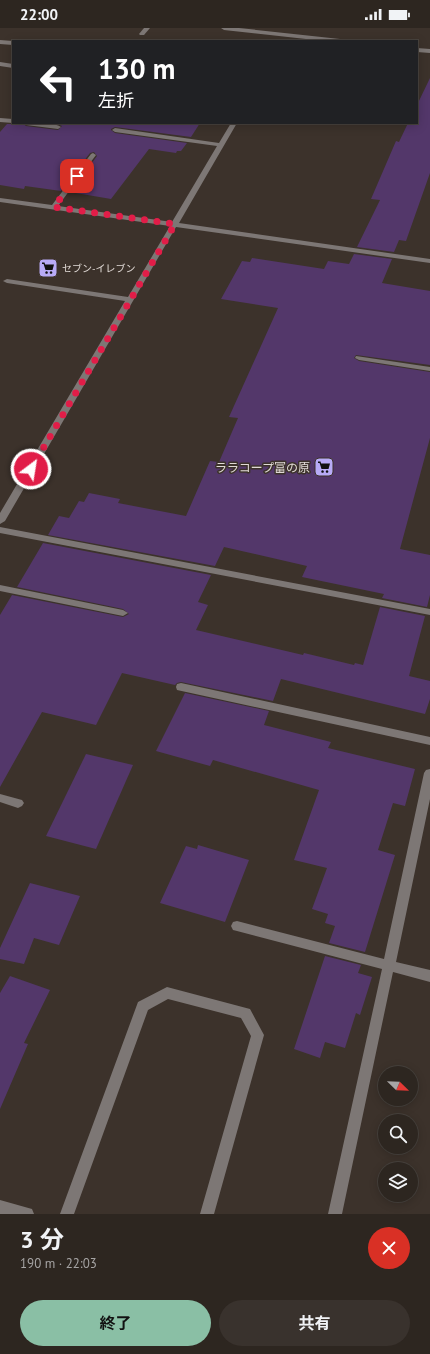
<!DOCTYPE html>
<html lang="ja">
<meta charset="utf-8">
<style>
body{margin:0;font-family:"PT Sans","Noto Sans JP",sans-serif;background:#39322d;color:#f1f3f6;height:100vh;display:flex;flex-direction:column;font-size:15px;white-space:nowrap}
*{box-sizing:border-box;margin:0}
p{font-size:13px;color:#a7a5a5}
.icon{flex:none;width:22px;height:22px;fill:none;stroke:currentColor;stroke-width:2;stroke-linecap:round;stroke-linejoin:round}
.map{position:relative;height:1186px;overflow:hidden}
.drawer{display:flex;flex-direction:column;background:#2d2620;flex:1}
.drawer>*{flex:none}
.hud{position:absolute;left:12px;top:12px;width:406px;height:84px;border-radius:0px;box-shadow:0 2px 10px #0003,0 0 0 1px #48433e;background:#202124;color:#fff;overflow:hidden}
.needle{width:26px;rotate:113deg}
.controls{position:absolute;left:378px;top:1038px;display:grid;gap:8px}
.controls a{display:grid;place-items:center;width:40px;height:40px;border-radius:50%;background:#2d2620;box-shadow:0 2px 10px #0003,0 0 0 1px #48433e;font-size:20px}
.pin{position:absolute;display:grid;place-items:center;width:34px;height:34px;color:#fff;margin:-17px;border-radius:8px;box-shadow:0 2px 6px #0006}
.me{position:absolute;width:44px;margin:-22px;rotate:31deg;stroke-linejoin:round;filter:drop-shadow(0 0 3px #0008)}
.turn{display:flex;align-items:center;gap:14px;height:84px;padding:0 20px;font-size:18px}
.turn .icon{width:52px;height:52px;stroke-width:2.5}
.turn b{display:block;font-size:28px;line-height:34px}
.round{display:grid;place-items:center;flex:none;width:42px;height:42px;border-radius:21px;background:#39322d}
.summary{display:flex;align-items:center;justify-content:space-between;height:68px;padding:0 20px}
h1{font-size:24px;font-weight:700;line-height:30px}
.action{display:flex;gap:8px;margin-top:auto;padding:8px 20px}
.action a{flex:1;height:46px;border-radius:24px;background:#8abfa5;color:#111;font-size:16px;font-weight:700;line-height:46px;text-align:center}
.action a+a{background:#39322d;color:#f1f3f6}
.status{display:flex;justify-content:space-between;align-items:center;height:28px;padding:0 20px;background:#2d2620;direction:ltr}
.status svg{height:11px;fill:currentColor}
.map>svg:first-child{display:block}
</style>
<div class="status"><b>22:00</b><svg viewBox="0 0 49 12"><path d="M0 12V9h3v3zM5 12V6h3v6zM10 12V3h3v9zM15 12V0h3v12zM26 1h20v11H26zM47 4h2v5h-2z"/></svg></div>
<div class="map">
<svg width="430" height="1186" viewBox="0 0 430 1186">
<rect width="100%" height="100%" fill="#3c322b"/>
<!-- building -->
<g fill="#53376a">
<path d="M430 50V145L406 213 399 212 394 224 357 219 380 172 371 171 396 113 399 114 408 95H417V77Z"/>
<path d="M14 95H22L26 98 58 102 62 98 55 95H200L191 109 115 99 111 101V102L115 105 187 115 181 123H177L176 125 149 121 111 171 70 164 97 128 94 124 90 125 61 163 25 158 24 161 0 157V104L7 96H13Z"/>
<path d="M354 226 392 231 382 255 430 263V337L356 327 354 330 359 333 430 344V410L400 521 430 527V567L427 579 382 570 384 566 302 549 307 538 224 519 215 538 48 507 59 488 69 490 79 473 84 474 89 465 120 471 118 475 186 488 210 433 219 434 238 390 229 389 278 280 221 271 242 233 250 234 252 230 324 241 328 233 349 236Z"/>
<path d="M43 515 211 547 198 574 208 577 196 602 303 627 304 625 354 637 355 635 363 637 380 579 425 588 409 648 430 653V671L425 686 281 651 273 673 181 654 177 655 175 657 122 645 96 697 42 684 0 759V587L12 567 123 589 129 586 123 581 17 559Z"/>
<path d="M185 665 269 683 264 697 331 714 328 720 415 741 405 778 393 775 378 822 395 827 365 924 329 915 335 898 325 895 328 886 312 881 327 840 294 832 319 762 213 732 210 738 156 723Z"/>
<path d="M86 726 133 737 96 821 46 808Z"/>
<path d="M198 817 249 832 225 894 160 875 186 818 197 821Z"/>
<path d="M30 855 80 868 59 917 34 910 24 936 0 931V920Z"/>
<path d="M325 928 361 937 358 945 372 949 360 987 356 985 345 1020 325 1014 320 1030 294 1021Z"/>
<path d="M10 948 50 962 24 1015 28 1016 0 1081V965Z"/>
</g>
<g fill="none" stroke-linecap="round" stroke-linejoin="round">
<!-- minor -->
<g fill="#7d7775" fill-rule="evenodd">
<path d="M144 0H150L144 7H140L139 6Z"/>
<path d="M221 0H239L340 11 343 13H324L224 2Z"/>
<path d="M0 12 13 13V17L0 16Z"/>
<path d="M417 20 430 21V25L417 24Z"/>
<path d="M0 34 13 36V40L0 38Z"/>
<path d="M0 90 13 91V95L0 94Z"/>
<path d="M23 95C34 95 52 93 61 99L58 101 26 97Z"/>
<path d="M231 95H237L179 195 430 231V235L176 199 5 493 0 496V485L125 273 7 255 3 253 7 251 128 269 170 198 0 174V170L52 177 91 126 93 125 96 127 58 178 172 194 217 118 115 104 112 102 115 100 219 115Z"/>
<path d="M356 328 430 339V343L359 332 355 330Z"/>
<path d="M0 499 430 581V587L0 505Z"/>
<path d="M0 557 123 582 128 585 123 588 0 563Z"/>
<path d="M181 655 430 709V717L177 662 176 659 177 656Z"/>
<path d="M430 741V771L396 934 430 942V954L393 944 342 1186H328L382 941 237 903 233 902 231 898 233 894 237 893 384 931 424 745 426 742Z"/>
<path d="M0 766 22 772 24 775 22 778 18 780 0 774Z"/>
<path d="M167 959 250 981 264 1007 214 1186H200L251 1008 241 990 168 971 148 982 74 1186H60L138 974Z"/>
<path d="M0 1172 32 1181 34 1186H0Z"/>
</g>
</g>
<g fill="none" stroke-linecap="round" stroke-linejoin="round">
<!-- route -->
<path stroke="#e11d48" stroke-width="7" stroke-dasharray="0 12.6" d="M31 441 175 196 54 179 77 148"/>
</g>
<!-- icons -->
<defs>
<g id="supermarket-square" transform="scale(1)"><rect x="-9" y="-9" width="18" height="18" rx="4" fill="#b8abf7" stroke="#3c322b"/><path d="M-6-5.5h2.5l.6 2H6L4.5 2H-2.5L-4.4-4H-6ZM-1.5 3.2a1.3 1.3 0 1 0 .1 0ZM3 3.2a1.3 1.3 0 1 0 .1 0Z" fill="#111"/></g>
</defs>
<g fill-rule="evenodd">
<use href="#supermarket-square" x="48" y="240"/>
<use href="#supermarket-square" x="324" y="439"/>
</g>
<g text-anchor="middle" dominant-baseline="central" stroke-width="3" stroke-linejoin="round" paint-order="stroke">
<!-- far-poi labels -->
<g font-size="10" fill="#e0d9d5" stroke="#3c322b" text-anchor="start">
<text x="62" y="240">セブン-イレブン</text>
</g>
<!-- poi labels -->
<g font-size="12" fill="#e0d9d5" stroke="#3c322b" text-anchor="end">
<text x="310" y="439">ララコープ富の原</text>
</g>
</g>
</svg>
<div class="controls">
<a><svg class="needle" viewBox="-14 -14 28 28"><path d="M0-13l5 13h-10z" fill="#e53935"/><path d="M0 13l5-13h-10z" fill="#a7a5a5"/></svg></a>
<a><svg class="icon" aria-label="search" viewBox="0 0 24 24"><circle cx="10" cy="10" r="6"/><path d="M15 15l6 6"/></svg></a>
<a><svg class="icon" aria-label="layers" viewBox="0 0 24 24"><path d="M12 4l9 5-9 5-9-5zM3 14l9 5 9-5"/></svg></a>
</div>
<div class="pin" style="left:77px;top:148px;background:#d93025"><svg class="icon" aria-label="arrive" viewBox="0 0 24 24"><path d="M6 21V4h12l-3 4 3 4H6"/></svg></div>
<svg class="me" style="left:31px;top:441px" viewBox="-20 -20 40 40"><circle r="17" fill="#e11d48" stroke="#fff" stroke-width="3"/><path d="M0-11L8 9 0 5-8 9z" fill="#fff"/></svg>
<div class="hud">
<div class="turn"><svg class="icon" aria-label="left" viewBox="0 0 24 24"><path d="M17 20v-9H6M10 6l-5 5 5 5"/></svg><div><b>130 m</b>左折</div></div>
</div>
</div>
<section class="drawer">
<div class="summary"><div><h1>3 分</h1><p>190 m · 22:03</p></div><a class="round" style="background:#d93025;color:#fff"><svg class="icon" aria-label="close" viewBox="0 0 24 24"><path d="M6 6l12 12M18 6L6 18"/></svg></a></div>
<div class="action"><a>終了</a><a>共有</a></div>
</section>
